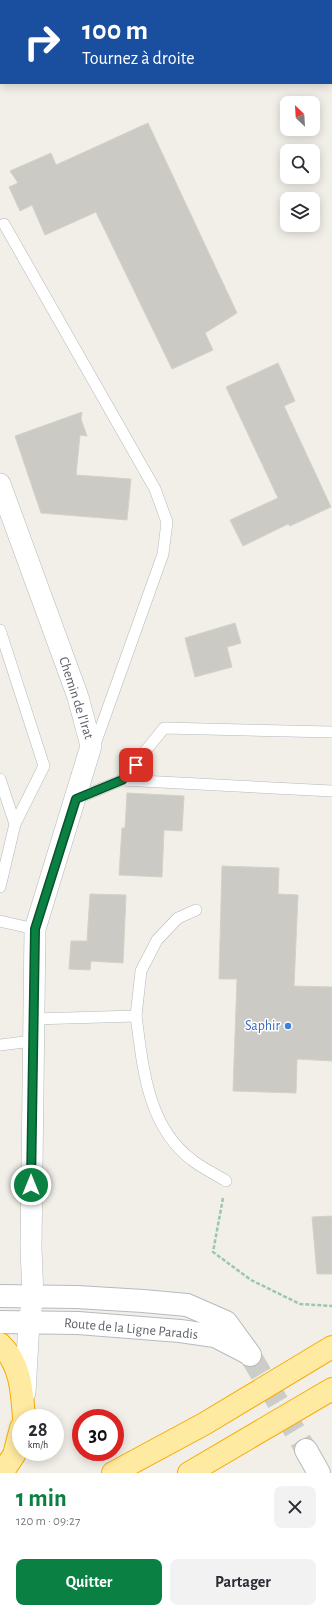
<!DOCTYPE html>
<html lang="fr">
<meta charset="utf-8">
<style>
body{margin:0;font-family:"Alegreya Sans",sans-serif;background:#f2f2f3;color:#2b2b33;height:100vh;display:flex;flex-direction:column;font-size:15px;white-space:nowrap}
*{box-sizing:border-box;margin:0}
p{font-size:13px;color:#7c7c81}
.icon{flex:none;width:22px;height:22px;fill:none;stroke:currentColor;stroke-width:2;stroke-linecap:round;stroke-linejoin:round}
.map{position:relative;height:1473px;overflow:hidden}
.details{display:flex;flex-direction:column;background:#fff;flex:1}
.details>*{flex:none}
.top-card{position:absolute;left:0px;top:0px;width:332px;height:84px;box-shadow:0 2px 10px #0003;background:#1a4fa0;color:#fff;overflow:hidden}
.needle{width:26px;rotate:335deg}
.buttons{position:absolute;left:280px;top:96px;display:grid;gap:8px}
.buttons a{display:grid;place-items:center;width:40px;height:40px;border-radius:8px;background:#fff;box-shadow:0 2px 10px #0003;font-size:20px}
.speed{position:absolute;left:12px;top:1409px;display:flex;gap:8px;font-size:20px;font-weight:700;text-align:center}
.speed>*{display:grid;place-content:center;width:52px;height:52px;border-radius:50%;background:#fff;box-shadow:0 2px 10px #0003;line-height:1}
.speed small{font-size:10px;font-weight:400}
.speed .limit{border:6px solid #d22;background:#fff;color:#111}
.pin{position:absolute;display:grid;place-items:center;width:34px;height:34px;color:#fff;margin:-17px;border-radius:8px;box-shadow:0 2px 6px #0006}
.me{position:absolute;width:44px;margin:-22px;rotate:0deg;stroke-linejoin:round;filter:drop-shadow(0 0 3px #0008)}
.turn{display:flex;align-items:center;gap:14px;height:84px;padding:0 16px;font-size:18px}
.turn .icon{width:52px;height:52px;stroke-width:2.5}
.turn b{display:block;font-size:28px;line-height:34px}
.round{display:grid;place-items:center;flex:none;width:42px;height:42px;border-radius:8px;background:#f2f2f3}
.headline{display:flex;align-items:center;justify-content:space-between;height:68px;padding:0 16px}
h1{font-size:24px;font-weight:700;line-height:30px;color:#0b8043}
.cta{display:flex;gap:8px;margin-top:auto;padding:8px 16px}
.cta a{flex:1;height:46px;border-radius:8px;background:#0b8043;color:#fff;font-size:16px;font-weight:700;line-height:46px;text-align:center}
.cta a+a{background:#f2f2f3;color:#2b2b33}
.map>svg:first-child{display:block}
</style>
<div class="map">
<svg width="332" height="1473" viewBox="0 0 332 1473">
<rect width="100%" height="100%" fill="#f1efe8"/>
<!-- building -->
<g fill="#cccac5" stroke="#d6d1c6">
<path d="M148 123 237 313 205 333 213 350 172 369 96 212 45 235 32 205 20 211 9 187 18 183 10 171 51 153 56 165Z"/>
<path d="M278 363 295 401 284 406 331 507 290 526 288 524 243 546 230 520 278 498 226 387Z"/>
<path d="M82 412 81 419 87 436 80 435 76 475 131 479 127 520 41 513 15 436Z"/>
<path d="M235 623 241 643 227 647 232 667 195 677 185 638Z"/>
<path d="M127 793 184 796 182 831 164 830 162 877 119 875 122 828H125Z"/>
<path d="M222 866 279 868 278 894 298 895 294 986 332 987V1061L297 1059 296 1093 233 1091 237 979H219Z"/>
<path d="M90 894 126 895 123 963 91 961 90 970 69 969 71 941H87Z"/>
<path d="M332 1216V1274H317L312 1217Z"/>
</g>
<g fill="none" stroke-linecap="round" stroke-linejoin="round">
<!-- secondary-tunnel -->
<path stroke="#ccccc8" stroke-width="22" stroke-dasharray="22 11" stroke-linecap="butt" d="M250 1355 306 1450"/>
<!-- service casing -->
<g stroke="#b5b8bc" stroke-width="12">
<g id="service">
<path d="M4 224 155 489 167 522 163 554 94 747"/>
<path d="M0 630 44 766 15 824 0 887"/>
<path d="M0 779 15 824"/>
<path d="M122 780 332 791"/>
<path d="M76 799 122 780 164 728 332 732"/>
<path d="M0 921 35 929"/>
<path d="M136 1016C143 1067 147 1126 192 1160 202 1168 215 1174 226 1181"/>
<path d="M33 1019 136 1016 141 971 157 940 178 918 196 910"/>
<path d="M0 1045 32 1041"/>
</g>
</g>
<!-- minor casing -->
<g stroke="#b5b8bc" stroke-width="22">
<path id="minor" d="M0 484 78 697 91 746 35 929 31 1248 33 1297 29 1322 25 1393"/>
</g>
<!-- secondary casing -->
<g stroke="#b6babf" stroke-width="24">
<g id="secondary">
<path d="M0 1296 77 1297 143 1301 187 1305 226 1322 250 1355"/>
<path d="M0 1322 78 1323 180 1331 215 1336 246 1352"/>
<path d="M306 1450 319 1473"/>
</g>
</g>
<!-- trunk casing -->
<g stroke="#f9ab00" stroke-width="24">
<g id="trunk">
<path d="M0 1344C21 1364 22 1391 24 1418"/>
<path d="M2 1473 14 1455 21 1428"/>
<path d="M113 1473 204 1424 332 1347"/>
<path d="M189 1473 332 1389"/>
</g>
</g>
<!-- path -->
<path stroke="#9cc7a9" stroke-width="2.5" stroke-dasharray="4 2" stroke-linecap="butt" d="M223 1198 213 1252 251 1280 300 1304 332 1306"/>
<!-- service -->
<use href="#service" stroke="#fff" stroke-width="11"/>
<!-- minor -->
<use href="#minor" stroke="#fff" stroke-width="21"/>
<!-- secondary -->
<use href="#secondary" stroke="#fff" stroke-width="22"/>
<!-- trunk -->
<use href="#trunk" stroke="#feeaa1" stroke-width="22"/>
</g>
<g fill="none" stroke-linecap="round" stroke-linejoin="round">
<!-- route casing -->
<g stroke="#07532c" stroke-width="10">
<path id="route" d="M31 1185 35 929 76 799 122 780 136 765"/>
</g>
<!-- route -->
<use href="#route" stroke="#0b8043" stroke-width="7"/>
</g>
<!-- markers -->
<circle fill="#3f7fe0" stroke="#fff" stroke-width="1.5" cx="288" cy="1026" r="4"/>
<g text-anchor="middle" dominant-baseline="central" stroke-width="3" stroke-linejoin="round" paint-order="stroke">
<!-- street labels -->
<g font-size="14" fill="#5f6368" stroke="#fff">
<text transform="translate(76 698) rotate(72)">Chemin de l'Irat</text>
<text transform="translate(131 1329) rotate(5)">Route de la Ligne Paradis</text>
</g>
<!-- shop labels -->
<g font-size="14" fill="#366cbe" stroke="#fff" text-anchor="end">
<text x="280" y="1026">Saphir</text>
</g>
</g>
</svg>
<div class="buttons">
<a><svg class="needle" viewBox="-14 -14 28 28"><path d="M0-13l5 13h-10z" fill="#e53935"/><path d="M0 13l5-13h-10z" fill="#7c7c81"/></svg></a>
<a><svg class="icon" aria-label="search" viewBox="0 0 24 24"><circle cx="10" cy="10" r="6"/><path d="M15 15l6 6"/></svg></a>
<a><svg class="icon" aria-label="layers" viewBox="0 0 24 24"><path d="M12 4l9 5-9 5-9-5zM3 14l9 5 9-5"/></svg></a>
</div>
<div class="speed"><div>28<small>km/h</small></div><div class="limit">30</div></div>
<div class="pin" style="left:136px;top:765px;background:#d93025"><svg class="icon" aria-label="arrive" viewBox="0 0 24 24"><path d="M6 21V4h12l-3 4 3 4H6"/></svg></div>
<svg class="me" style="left:31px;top:1185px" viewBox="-20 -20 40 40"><circle r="17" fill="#0b8043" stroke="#fff" stroke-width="3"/><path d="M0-11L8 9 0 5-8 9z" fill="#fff"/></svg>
<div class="top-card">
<div class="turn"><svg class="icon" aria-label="right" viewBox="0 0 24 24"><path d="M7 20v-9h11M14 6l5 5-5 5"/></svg><div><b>100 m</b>Tournez à droite</div></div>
</div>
</div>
<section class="details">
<div class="headline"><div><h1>1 min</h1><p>120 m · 09:27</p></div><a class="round"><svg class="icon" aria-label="close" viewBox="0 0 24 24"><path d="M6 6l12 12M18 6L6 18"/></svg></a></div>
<div class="cta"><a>Quitter</a><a>Partager</a></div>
</section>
